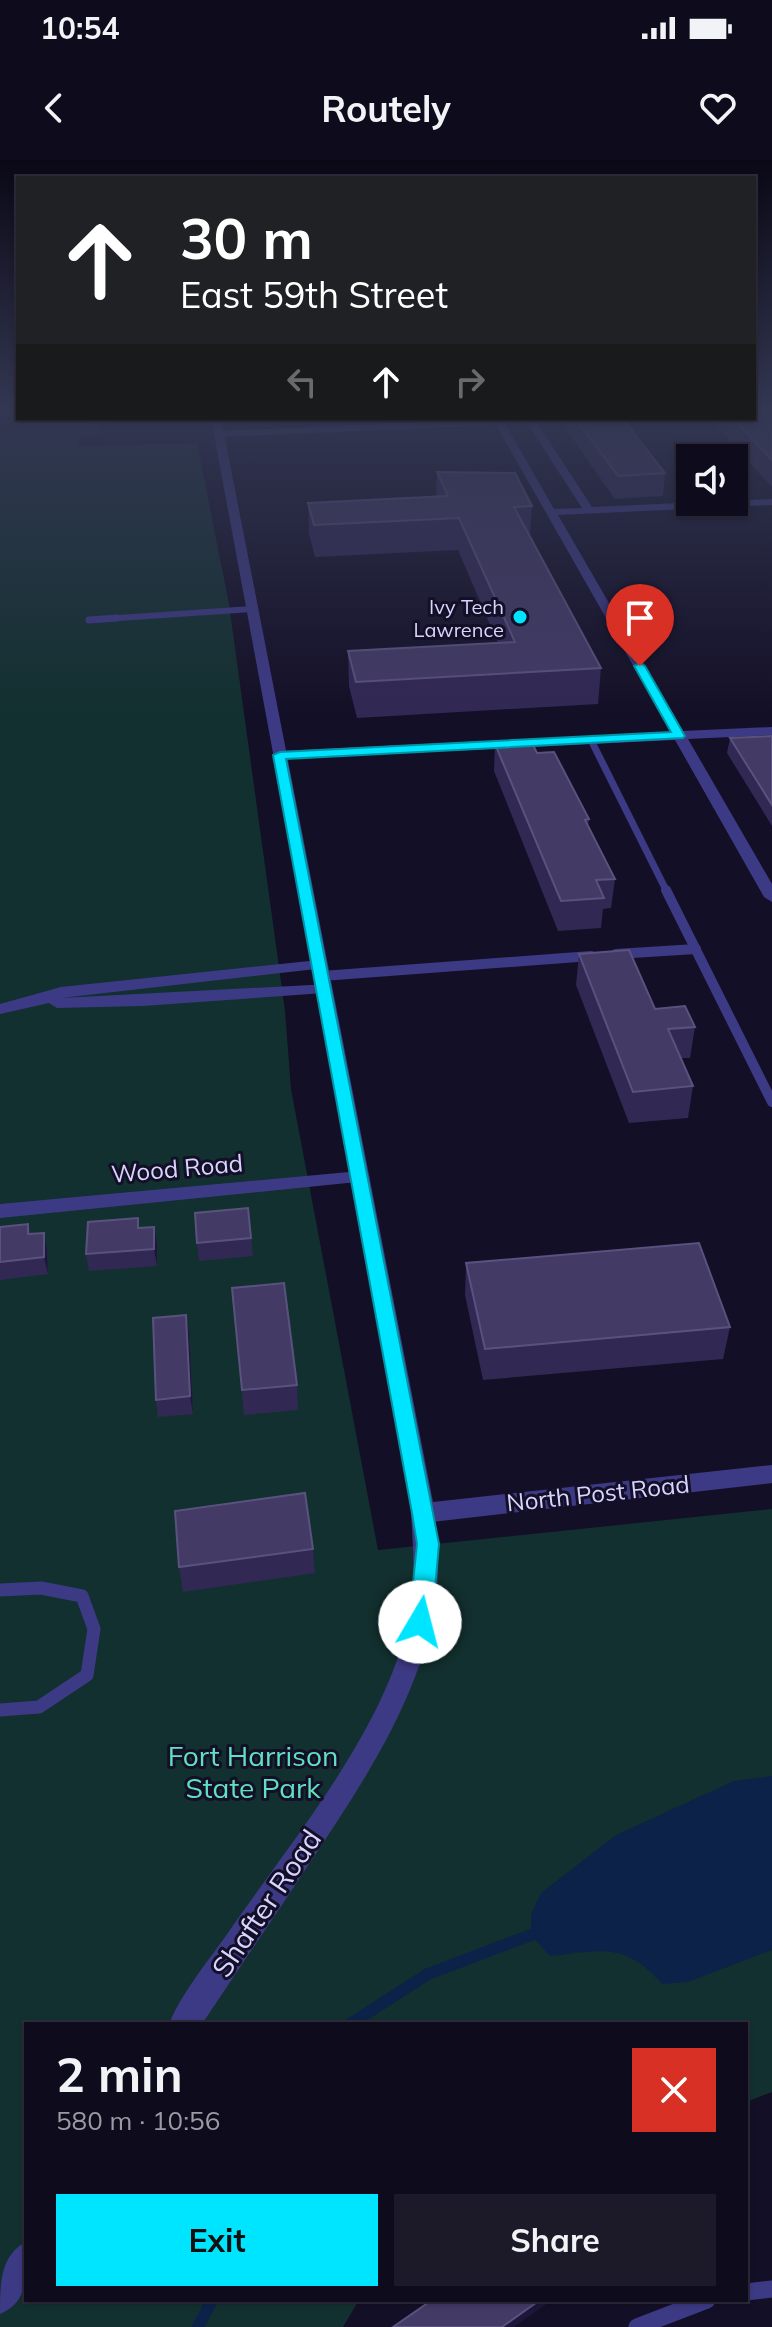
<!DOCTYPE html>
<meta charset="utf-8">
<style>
body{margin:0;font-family:Mulish,sans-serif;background:#1c1929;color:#f1f3f6;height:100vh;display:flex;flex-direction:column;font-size:30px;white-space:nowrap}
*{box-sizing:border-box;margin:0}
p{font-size:26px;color:#9b9ba3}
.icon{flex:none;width:44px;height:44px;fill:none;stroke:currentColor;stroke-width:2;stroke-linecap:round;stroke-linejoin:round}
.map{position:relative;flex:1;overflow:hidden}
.panel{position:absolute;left:24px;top:1862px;width:724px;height:280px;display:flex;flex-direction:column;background:#0e0b1c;border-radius:0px;box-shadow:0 2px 6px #0004,0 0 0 2px #2e2b3b}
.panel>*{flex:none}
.top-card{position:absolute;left:16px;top:16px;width:740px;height:244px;border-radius:0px;box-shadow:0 2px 6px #0004,0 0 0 2px #2e2b3b;background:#202124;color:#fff;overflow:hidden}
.fabs{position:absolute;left:676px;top:284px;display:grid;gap:16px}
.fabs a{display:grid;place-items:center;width:72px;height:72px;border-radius:0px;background:#0e0b1c;box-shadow:0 2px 6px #0004,0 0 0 2px #2e2b3b;font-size:40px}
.pin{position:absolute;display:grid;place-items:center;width:68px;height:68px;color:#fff;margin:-82px -34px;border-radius:50% 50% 50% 0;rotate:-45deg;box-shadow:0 0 8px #0007}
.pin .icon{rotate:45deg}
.me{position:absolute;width:88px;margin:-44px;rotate:8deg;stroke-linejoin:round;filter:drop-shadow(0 0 6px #0008)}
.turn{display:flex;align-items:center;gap:28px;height:168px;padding:0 32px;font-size:36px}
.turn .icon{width:104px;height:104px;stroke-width:2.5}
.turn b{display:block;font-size:56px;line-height:68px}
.lanes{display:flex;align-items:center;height:76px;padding:0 32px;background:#0003;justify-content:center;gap:40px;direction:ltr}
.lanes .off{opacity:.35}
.round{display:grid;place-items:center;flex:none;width:84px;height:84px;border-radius:0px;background:#1c1929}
.summary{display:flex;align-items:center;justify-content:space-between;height:136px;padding:0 32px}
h1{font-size:48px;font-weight:700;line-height:60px}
.cta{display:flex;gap:16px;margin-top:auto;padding:16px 32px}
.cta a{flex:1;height:92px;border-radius:0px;background:#00e5ff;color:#111;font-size:32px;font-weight:700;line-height:92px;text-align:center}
.cta a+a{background:#1c1929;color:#f1f3f6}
.status{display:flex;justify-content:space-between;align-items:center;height:56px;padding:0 40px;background:#0e0b1c;direction:ltr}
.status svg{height:22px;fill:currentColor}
header{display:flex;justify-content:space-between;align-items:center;height:104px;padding:0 32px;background:#0e0b1c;font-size:36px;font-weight:700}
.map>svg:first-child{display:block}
</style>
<div class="status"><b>10:54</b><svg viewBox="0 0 49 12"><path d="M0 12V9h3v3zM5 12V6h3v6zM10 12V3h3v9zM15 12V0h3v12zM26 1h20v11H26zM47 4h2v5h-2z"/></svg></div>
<header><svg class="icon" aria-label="back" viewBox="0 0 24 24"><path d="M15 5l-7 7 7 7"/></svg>Routely<svg class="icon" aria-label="heart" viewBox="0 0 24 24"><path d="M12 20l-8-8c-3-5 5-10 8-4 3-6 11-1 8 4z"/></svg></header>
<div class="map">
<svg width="772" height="2167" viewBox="0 0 772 2167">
<rect width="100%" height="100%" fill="#130f26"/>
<!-- green -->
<path fill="#12302f" d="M0 251H18V258H73L99 266 98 275 78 277 79 286 197 283 229 444 285 851 291 929 378 1390 772 1349V1932L746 1942V1864H26V2140H359L343 2167H0Z"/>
<!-- water -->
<path fill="#0c2248" d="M772 1616V1790L688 1822 662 1824C624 1781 602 1791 550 1796L531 1775V1754L541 1733 616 1675 734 1621Z"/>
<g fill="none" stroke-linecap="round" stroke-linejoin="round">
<!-- stream -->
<g stroke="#0c2248" stroke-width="12">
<path d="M350 1864 428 1814 531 1775"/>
<path d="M198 2167 212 2140"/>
</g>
<!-- service-far4 -->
<g stroke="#3d3a85" stroke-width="6">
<path d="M219 274 499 262"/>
<path d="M89 460 252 449"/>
</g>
<!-- service-far3 -->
<g stroke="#3d3a85" stroke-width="7">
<path d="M89 460 117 458"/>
<path d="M591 580 667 732"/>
</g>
<!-- service-far2 -->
<g stroke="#3d3a85" stroke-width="10">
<path d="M666 730 772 942"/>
<path d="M616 794 696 789"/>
<path d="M322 816 591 796"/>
</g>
<!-- service-far1 -->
<path stroke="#3d3a85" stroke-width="13" d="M0 1430 41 1428 82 1436 94 1469 87 1515 39 1547 0 1550"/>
<!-- service -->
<g stroke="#3d3a85" stroke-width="17">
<path d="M746 2132 772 2129"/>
<path d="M637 2167 707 2140"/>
</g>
<!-- minor -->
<g fill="#3d3a85" fill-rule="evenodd">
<path d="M492 258H502L554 349 582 348 524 258H534L592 347 772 339V345L558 355 683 571 772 567V575L688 579 772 724V742L764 737 675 580 280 599 273 595 280 591 671 572Z"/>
<path d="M319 800 327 805 325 808 61 838 330 824 332 828 324 833 143 846 57 848 49 843 0 854V844L61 827Z"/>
<path d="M360 1011 370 1017 367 1021 0 1058V1044Z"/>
<path d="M423 1343 431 1346 435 1353C437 1385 441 1418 434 1451 416 1544 363 1623 311 1701 275 1756 238 1810 202 1864H169C183 1830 211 1798 232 1767 295 1676 396 1556 411 1444 415 1413 413 1384 411 1353L415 1346Z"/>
<path d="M26 2082C26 2111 31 2141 0 2154 0 2125 0 2095 26 2082Z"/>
</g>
<!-- tertiary -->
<path fill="#3d3a85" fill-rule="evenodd" d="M211 258H221L433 1342 772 1305V1323L423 1363 415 1360Z"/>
</g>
<!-- wall -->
<g fill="#312854">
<path d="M772 251V327L709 258H754Z"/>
<path d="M101 258H136V261L102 263Z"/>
<path d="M558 258H622L665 313 663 336 615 339Z"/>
<path d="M437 312 532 346 530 376 601 508 598 544 357 558 349 526 348 491 498 483 458 390 315 397 309 374 308 343 436 337Z"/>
<path d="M772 576V666L727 593 730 578Z"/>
<path d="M495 584 537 593 589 659 588 667 615 719 611 748 603 749 601 768 558 771 494 611Z"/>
<path d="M579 794 655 849 695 867 690 898H681L693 926 688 958 629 963 576 825Z"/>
<path d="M248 1048 253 1096 199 1101 197 1083Z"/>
<path d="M138 1058 139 1068 154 1067 157 1084V1106L89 1111 86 1094Z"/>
<path d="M28 1064 31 1074 47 1090 48 1114 0 1120V1067Z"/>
<path d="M466 1103 730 1167 723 1199 483 1220 465 1135Z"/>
<path d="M232 1128 297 1225 298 1250 244 1255Z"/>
<path d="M189 1172 193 1254 158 1257 156 1240Z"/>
<path d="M313 1389 315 1413 183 1432 179 1407Z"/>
</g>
<!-- shaded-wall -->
<g fill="#1d163a">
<path d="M154 1067 157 1084V1106L154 1089Z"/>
<path d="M44 1073 47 1090 48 1114 44 1097Z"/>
<path d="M186 1155 189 1172 193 1254 190 1236Z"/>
<path d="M540 2140H552L514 2167H502Z"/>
</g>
<!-- building -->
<g fill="#433a66" stroke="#5a527e" stroke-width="2">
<path d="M754 251H772V300L732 258H754Z"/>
<path d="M575 258H622L665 313 618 316Z"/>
<path d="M437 312 515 313 532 346 514 347 601 508 356 522 348 491 515 482 459 358 314 365 308 343 448 336Z"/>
<path d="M772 576V645L730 578Z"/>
<path d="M531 581 537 593 554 592 589 659 585 660 615 719 596 720 604 738 561 741 495 584Z"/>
<path d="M629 790 655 849 685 846 695 867 668 869 693 926 633 932 579 794Z"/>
<path d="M248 1048 251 1078 197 1083 195 1053Z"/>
<path d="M138 1058V1068L154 1067V1089L86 1094 88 1062Z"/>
<path d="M28 1064V1074L44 1073V1097L0 1102V1067Z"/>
<path d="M699 1083 730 1167 485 1189 466 1103Z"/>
<path d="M284 1123 297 1225 242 1230 232 1128Z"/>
<path d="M186 1155 190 1236 156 1240 153 1158Z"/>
<path d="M305 1333 313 1389 179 1407 175 1351Z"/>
<path d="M432 2140H540L502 2167H393Z"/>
</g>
<!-- sky -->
<linearGradient id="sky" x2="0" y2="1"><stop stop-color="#0a0815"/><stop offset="0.45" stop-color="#333752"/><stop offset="1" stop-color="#333752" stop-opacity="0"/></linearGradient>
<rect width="772" height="555" fill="url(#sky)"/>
<!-- route -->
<path fill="#00e5ff" stroke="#0095a6" stroke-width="2" d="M640 503 645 506 685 576 683 578 286 599 439 1384 432 1462 428 1469 420 1472 412 1469 409 1462 417 1384 412 1353 273 595 280 592 671 572 634 506Z"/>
<!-- markers -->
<circle fill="#00e5ff" stroke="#130f26" stroke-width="3" cx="520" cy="457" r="8"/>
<g text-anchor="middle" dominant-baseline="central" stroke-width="6" stroke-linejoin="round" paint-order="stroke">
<!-- far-poi labels -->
<g font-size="20" fill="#d9d4ff" stroke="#130f26" text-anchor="end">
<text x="504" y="446">Ivy Tech<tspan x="504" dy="23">Lawrence</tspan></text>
</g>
<!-- street labels -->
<g font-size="24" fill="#d9d4ff" stroke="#130f26">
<text transform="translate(177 1008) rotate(-5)">Wood Road</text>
<text transform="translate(598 1333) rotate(-6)">North Post Road</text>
</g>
<!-- near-park labels -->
<g font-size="28" fill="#5fe0c0" stroke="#130f26">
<text x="253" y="1595">Fort Harrison<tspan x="253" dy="32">State Park</tspan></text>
</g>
<!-- near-street labels -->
<g font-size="28" fill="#d9d4ff" stroke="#130f26">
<text transform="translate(266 1743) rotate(-56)">Shafter Road</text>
</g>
</g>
</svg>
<div class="fabs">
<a><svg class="icon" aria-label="sound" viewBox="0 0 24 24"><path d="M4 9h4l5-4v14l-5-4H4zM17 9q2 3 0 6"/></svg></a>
</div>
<div class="pin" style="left:640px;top:506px;background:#d93025"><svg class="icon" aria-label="arrive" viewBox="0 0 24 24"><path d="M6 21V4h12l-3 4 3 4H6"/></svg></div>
<svg class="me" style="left:420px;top:1462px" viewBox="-20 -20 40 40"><circle r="19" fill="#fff"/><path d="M0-13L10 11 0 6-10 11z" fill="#00e5ff"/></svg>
<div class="top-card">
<div class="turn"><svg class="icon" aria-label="ahead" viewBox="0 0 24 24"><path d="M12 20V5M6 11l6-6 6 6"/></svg><div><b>30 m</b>East 59th Street</div></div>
<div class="lanes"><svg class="icon off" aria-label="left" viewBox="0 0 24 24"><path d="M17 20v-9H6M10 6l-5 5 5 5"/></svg><svg class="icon" aria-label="ahead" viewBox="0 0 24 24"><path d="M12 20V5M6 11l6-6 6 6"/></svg><svg class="icon off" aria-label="right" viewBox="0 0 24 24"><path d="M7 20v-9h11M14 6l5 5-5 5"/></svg></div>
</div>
<section class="panel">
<div class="summary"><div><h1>2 min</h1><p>580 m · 10:56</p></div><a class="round" style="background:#d93025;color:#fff"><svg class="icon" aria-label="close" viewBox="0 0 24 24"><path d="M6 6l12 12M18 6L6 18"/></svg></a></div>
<div class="cta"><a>Exit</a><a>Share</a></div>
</section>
</div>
